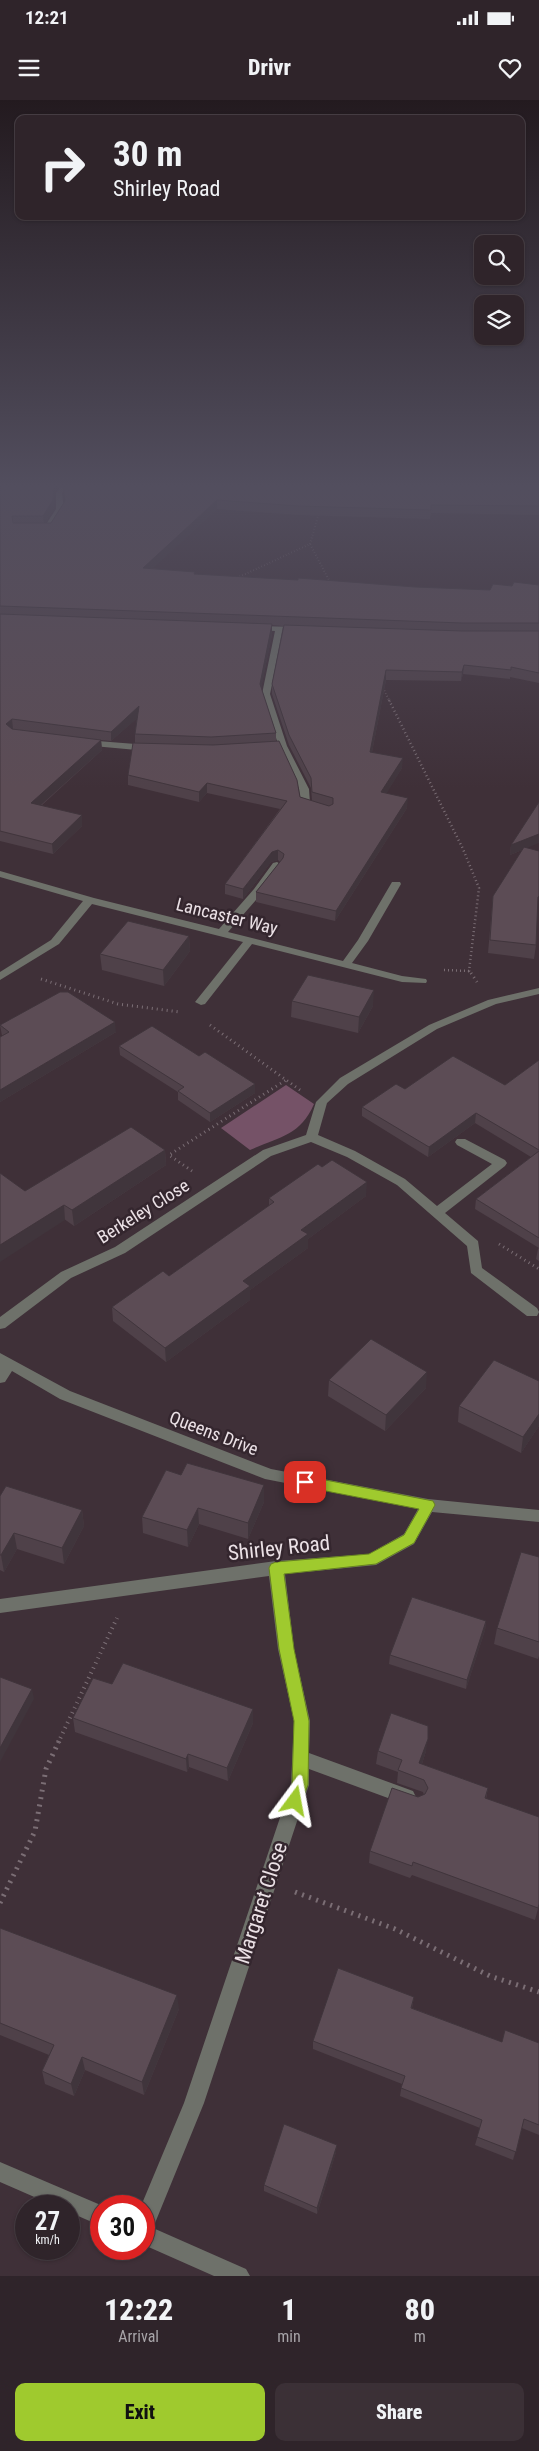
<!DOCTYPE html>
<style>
body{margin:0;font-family:"Roboto Condensed",sans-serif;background:#3b3036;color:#f1f3f6;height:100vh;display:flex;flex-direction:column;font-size:19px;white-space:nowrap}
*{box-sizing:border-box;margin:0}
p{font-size:16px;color:#a7a4a8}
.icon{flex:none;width:28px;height:28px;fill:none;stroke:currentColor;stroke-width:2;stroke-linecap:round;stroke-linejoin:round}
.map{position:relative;height:2176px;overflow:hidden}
.drawer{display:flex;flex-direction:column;background:#2f242a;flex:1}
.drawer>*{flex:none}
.guide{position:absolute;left:15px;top:15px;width:510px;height:105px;border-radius:10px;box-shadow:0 1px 4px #0004,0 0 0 1px #4a4147;background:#2f242a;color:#f1f3f6;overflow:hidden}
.tools{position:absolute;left:474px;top:135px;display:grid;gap:10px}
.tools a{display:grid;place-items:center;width:50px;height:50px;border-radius:10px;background:#2f242a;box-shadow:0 1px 4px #0004,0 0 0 1px #4a4147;font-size:25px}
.speed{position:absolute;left:15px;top:2095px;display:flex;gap:10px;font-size:25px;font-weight:700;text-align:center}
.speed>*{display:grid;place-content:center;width:65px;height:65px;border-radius:50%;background:#2f242a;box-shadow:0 1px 4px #0004,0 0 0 1px #4a4147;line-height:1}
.speed small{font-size:12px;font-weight:400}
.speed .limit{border:8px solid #d22;background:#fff;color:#111}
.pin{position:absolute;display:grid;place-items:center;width:42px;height:42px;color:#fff;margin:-21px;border-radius:10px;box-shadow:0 2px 8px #0006}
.me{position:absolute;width:55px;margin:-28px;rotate:13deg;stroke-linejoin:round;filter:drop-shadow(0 0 4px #0008)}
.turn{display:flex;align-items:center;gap:18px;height:105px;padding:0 15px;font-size:22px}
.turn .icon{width:65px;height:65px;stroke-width:2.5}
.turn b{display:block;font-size:35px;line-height:42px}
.eta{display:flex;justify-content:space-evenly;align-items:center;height:85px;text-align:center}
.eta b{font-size:30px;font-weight:800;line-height:35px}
.primary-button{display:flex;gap:10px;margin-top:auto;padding:10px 15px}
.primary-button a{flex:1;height:58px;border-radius:10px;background:#9fca2e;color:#111;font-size:20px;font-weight:800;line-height:58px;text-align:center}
.primary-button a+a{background:#3b3036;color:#f1f3f6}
.status{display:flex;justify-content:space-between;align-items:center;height:35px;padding:0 25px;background:#2f242a;direction:ltr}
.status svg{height:14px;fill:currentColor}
header{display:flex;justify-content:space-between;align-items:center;height:65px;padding:0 15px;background:#2f242a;font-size:22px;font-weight:800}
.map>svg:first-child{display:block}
</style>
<div class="status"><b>12:21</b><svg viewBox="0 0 49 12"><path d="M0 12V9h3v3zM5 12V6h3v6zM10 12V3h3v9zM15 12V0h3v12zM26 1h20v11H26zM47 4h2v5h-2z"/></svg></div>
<header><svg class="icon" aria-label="menu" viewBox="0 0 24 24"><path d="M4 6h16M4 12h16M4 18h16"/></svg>Drivr<svg class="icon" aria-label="heart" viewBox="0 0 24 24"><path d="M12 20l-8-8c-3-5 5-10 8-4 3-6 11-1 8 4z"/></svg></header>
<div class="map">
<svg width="539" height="2176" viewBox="0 0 539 2176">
<rect width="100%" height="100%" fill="#3f3038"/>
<!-- green -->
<path fill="#755267" d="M286 985 314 1004C300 1036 279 1037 250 1050L221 1028Z"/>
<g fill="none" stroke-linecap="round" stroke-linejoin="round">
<!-- path-far4 -->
<g stroke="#7b6e75" stroke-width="2" stroke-dasharray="0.5 2.5" stroke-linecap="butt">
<path d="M310 444 319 413"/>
<path d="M237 478 310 444 331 484"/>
<path d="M383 588 390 602"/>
</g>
<!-- path-far3 -->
<g stroke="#7b6e75" stroke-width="2.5" stroke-dasharray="1 3" stroke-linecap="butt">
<path d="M389 600 463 749 479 788 469 871 471 874"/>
<path d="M444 870 469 871"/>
</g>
<!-- path-far2 -->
<g stroke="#7b6e75" stroke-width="3" stroke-dasharray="1 4" stroke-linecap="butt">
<path d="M471 873 477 882"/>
<path d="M41 879 118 904 180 912"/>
<path d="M210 925 300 990"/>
<path d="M192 1071 169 1055 286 980"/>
<path d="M499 1144 539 1169"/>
</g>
<!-- path-far1 -->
<path stroke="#7b6e75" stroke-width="4" stroke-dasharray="1 4.5" stroke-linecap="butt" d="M58 1643 117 1518"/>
<!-- path -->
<g stroke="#7b6e75" stroke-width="5" stroke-dasharray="2 5.5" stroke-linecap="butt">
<path d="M295 1792 395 1829 490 1876 539 1892"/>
<path d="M0 1803 35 1731 46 1669 59 1641"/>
</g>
<!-- minor -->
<g fill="#6e716a" fill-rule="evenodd">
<path d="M63 383H69L62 393 64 409 50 431H44L43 429 56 409V393Z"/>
<path d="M252 526 300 527 304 529 300 531H283L270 594 287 646 309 689 310 703 317 705V709L305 708 300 705 299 689 280 649 265 652 260 649 278 644 262 594 275 531 255 530 251 528Z"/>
<path d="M85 640 148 645 153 648 148 651 82 645 81 643Z"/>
<path d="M277 762 282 765 281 767 262 793 228 832 343 861 358 840 392 782H400L401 784 368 841 352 863 402 876 426 879 427 881 426 883 402 882 252 844 205 904 201 905 195 902 243 842 92 804 59 844 0 880V872L51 840 83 801 0 777V771L94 798 219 829 254 789 273 763Z"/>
<path d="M539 888V894L496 904 437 929 348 984 327 1003 318 1035 355 1051 405 1079 437 1106 492 1064 457 1045 455 1042 457 1039H465L505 1060 507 1063 505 1066 445 1113 478 1141 482 1168 537 1208 539 1212 537 1216H527L471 1173 467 1146 397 1085 347 1057 311 1042 271 1056 125 1153 71 1178 5 1228 0 1229V1217L61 1172 115 1147 263 1050 306 1035 316 1002 340 978 429 925 488 900Z"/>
<path d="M0 1253 70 1291 271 1369 428 1399 539 1410V1422L432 1412 414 1444 376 1465 285 1474 294 1549 310 1621 309 1653 413 1691 416 1697 413 1703 407 1705 309 1669V1685L204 2003 153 2128 246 2169 250 2176H214L144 2145V2106H141L184 2003 291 1685 294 1621 278 1549 269 1476 0 1513V1499L276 1461 369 1454 404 1434 418 1409 265 1379 60 1299 12 1271 5 1282 0 1283Z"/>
<path d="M0 2062 103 2106 101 2126 69 2112V2106H55L0 2082Z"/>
</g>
</g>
<!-- wall -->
<g fill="#4f4149" fill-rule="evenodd">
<path d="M0 383 54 392V408L45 423H51L65 402 539 383V415L431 413 430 419 298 415 217 409 152 468 195 475 415 487 490 490 512 486 539 485V583L510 577V579L463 574 461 581 386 580 372 652 402 668 386 693 407 708 335 821 256 802V792L280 762 278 760 271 762 243 799 225 794V784L280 709 207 693 199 702 128 685V675L135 643V634L137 618 111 641 101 640 102 650 41 706 82 726 53 754 0 741ZM272 525 283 526 272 584V594L289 645 311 688 312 701 300 697 276 641V633L261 588 272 534Z"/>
<path d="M511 745 528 748 536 845 534 859 488 853 493 796 522 750 510 755Z"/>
<path d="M189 836 190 851 164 886 102 870 100 854Z"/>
<path d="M292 901 373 906 358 933 291 917Z"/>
<path d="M0 925 116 932 0 1002V937L2 936Z"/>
<path d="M119 946 199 956 255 984V993L210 1022 178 1000V992L120 955Z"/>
<path d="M539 960V1161L536 1159 538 1149 539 1148 475 1109 476 1099 531 1057 475 1023 428 1057 362 1016V1007L405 989 505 985Z"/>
<path d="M165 1050 166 1065 74 1126 25 1091Z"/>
<path d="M366 1096 308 1139V1148L250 1190V1200L166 1262 113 1221 112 1207 169 1176 269 1106V1098Z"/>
<path d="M329 1280 426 1288 385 1331 328 1296Z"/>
<path d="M539 1281V1326L521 1353 458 1322 459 1306Z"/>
<path d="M166 1370 264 1402 248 1439 199 1424 188 1447 143 1433 142 1417Z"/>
<path d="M0 1396 82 1410 84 1426 64 1464 17 1449 4 1472 0 1470Z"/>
<path d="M539 1457V1556L538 1559 494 1544 497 1528Z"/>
<path d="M486 1521 485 1530 466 1589 389 1564 390 1555Z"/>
<path d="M112 1584 253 1609V1623L228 1681 189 1667 187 1672 75 1632 73 1618Z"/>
<path d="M378 1651H426L422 1664 488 1688 486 1699 539 1805 535 1820 412 1775 410 1778 369 1763 370 1751 418 1697 424 1695 423 1692 397 1683 398 1672 376 1664Z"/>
<path d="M0 1828 179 1909 144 1995 85 1970 74 1996 45 1984 42 1971 49 1955 0 1935Z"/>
<path d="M414 1897 412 1908 502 1942 539 1943V2035L522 2028 513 2060 475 2045 480 2028 400 1996 402 1984 313 1949V1941Z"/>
<path d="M336 2052 317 2114 264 2091V2085Z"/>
</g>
<!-- shaded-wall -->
<g fill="#40353c">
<path d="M54 383H61L54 392V408L44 425 43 416Z"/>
<path d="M217 400V409L144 477 143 468Z"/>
<path d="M272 524V534L260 594V584Z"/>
<path d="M464 565 463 574 461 581 462 572Z"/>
<path d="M386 570V580L370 662V652Z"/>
<path d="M139 606 140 616 111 641V632Z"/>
<path d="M12 619 13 629 7 634 6 624Z"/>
<path d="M101 640 102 650 32 713 31 703Z"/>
<path d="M403 658 402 668 381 703V692Z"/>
<path d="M207 683V693L199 702V692Z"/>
<path d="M408 698 407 708 335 821 336 811Z"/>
<path d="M82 715V726L53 754 52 744Z"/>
<path d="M539 734V743L510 755 511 745Z"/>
<path d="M278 750V760L271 762 243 799V789L272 752Z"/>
<path d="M189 836 190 851 164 886 163 870Z"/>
<path d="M374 890 373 906 358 933 359 917Z"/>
<path d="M115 922 116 932 0 1002V990Z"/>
<path d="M255 984V993L210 1022V1013Z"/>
<path d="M476 1013 475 1023 428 1057 429 1047Z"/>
<path d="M165 1050 166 1065 74 1126 72 1110Z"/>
<path d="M367 1082 366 1096 308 1139V1148L250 1190V1200L166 1262 165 1248 301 1130Z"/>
<path d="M64 1105 65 1120 0 1162V1145Z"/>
<path d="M427 1272 426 1288 385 1331 386 1315Z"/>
<path d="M539 1314V1326L521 1353 523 1337Z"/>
<path d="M264 1385V1402L248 1439V1423Z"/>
<path d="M198 1408 199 1424 188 1447 187 1430Z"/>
<path d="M82 1410 84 1426 64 1464 62 1448Z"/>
<path d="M14 1433 17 1449 4 1472 1 1455Z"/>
<path d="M486 1521 485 1530 466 1589 467 1580Z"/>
<path d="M32 1589 34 1599 0 1662V1648Z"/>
<path d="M253 1609V1623L228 1681 227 1668Z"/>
<path d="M428 1639 426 1651 418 1676 419 1663Z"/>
<path d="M188 1654 189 1667 187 1672 186 1659Z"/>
<path d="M177 1895 179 1909 144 1995 142 1982Z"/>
<path d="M82 1957 85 1970 74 1996 71 1984Z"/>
<path d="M337 2045 336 2052 317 2114V2108Z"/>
</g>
<!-- building -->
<g fill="#5c4c55" stroke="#40353c">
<path d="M0 383H54L53 400 43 416H12L13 423H51L65 401 63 385 64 383H539V406L431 405V410L298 406 217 400 143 468 195 472 194 474 298 480V478L415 487 490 490 493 484 512 486 514 482 539 485V523H462L0 506Z"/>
<path d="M0 514 272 524 260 584 276 633 211 637 135 634 139 606 111 632 12 619 6 624 12 629 101 640 31 703 82 715 52 744 0 731Z"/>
<path d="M284 525 462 531H539V573L511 567V570L464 565 462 572 386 570 370 652 403 658 381 692 408 698 336 811 256 792 283 758 284 754 278 750 272 752 243 789 225 784 287 701 207 683 199 692 128 675 133 643 213 645 279 641 297 680 300 697 329 706 333 704V698L312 692 311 678 289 635 272 584Z"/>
<path d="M539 702V734L511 745Z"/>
<path d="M524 747 539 751V796L538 797 536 845 490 840 493 796Z"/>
<path d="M128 821 189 836 163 870 100 854Z"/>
<path d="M308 875 374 890 359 917 292 901Z"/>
<path d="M60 892H68L115 922 0 990V937L9 932 0 925Z"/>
<path d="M152 926 199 956 205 952 255 984 210 1013 178 991 184 987 119 946Z"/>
<path d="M453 956 505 985 539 960V1050L476 1013 429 1047 362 1007 396 984 405 989Z"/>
<path d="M131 1027 165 1050 72 1110 64 1105 0 1145V1073L25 1091Z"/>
<path d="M539 1051V1138L476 1099Z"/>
<path d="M332 1060 367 1082 301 1130 308 1134 243 1181 250 1186 165 1248 112 1207 163 1171 169 1176 274 1102 269 1098 318 1064 322 1067Z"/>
<path d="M371 1239 427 1272 386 1315 329 1280Z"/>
<path d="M494 1260 539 1281V1314L523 1337 459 1306Z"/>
<path d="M187 1363 264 1385 248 1423 198 1408 187 1430 142 1417 166 1370 181 1375Z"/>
<path d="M6 1386 82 1410 62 1448 14 1433 1 1455H0V1396Z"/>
<path d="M521 1452 539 1457V1542L497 1528Z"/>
<path d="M412 1497 486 1521 467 1580 390 1555Z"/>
<path d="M123 1563 253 1609 227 1668 188 1654 186 1659 73 1618 93 1578 112 1584Z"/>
<path d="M0 1577 32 1589 0 1648Z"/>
<path d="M391 1613 428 1626V1639L419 1663 488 1688 485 1698 539 1717V1804L538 1808 413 1762 412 1766 370 1751 392 1688 418 1697 425 1694 428 1688 424 1680 398 1670 402 1660 378 1651Z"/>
<path d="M0 1828 177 1895 142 1982 82 1957 71 1984 42 1971 54 1945 0 1923Z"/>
<path d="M338 1868 414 1897 411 1908 502 1942 505 1930 539 1943V2025L524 2019 516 2052 477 2037 482 2020 401 1988 405 1976 313 1941Z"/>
<path d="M284 2024 337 2045 317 2108 264 2085Z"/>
</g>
<!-- sky -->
<linearGradient id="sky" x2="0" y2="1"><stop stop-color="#231a1f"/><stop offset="0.56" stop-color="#524e5e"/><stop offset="1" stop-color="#524e5e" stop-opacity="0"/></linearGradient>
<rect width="539" height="688" fill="url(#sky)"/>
<!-- route -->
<path fill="#9fca2e" stroke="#67831e" d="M305 1376 428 1400 433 1401 435 1405 414 1443 376 1464 284 1474 294 1549 309 1621 308 1685 300 1706 295 1708 289 1706 287 1701 292 1685 294 1621 279 1549 269 1468 271 1464 276 1462 369 1454 404 1435 419 1409 305 1387 300 1385 298 1382 300 1378Z"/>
<g text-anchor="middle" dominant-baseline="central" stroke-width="5" stroke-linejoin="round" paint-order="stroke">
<!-- street labels -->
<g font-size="18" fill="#ebe1e6" stroke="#34262e">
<text transform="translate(227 816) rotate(14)">Lancaster Way</text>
<text transform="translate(143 1111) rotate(-32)">Berkeley Close</text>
<text transform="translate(214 1333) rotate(21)">Queens Drive</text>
</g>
<!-- near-street labels -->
<g font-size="21" fill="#ebe1e6" stroke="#34262e">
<text transform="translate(279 1448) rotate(-6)">Shirley Road</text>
<text transform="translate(261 1803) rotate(-72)">Margaret Close</text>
</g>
</g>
</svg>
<div class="tools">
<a><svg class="icon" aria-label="search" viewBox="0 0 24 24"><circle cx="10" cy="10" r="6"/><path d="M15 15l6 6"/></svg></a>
<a><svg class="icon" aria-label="layers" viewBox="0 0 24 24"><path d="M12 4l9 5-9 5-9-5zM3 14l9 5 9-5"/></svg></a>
</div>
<div class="speed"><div>27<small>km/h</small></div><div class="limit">30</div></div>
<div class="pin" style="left:305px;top:1382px;background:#d93025"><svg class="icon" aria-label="arrive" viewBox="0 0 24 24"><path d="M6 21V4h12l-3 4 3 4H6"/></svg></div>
<svg class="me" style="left:295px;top:1701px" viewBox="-20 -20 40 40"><path d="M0-17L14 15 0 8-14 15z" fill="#9fca2e" stroke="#fff" stroke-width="4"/></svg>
<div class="guide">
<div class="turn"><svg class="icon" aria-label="right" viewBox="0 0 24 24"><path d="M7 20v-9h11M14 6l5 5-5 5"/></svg><div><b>30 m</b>Shirley Road</div></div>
</div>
</div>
<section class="drawer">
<div class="eta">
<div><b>12:22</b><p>Arrival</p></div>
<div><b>1</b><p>min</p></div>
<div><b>80</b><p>m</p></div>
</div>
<div class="primary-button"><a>Exit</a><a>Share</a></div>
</section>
